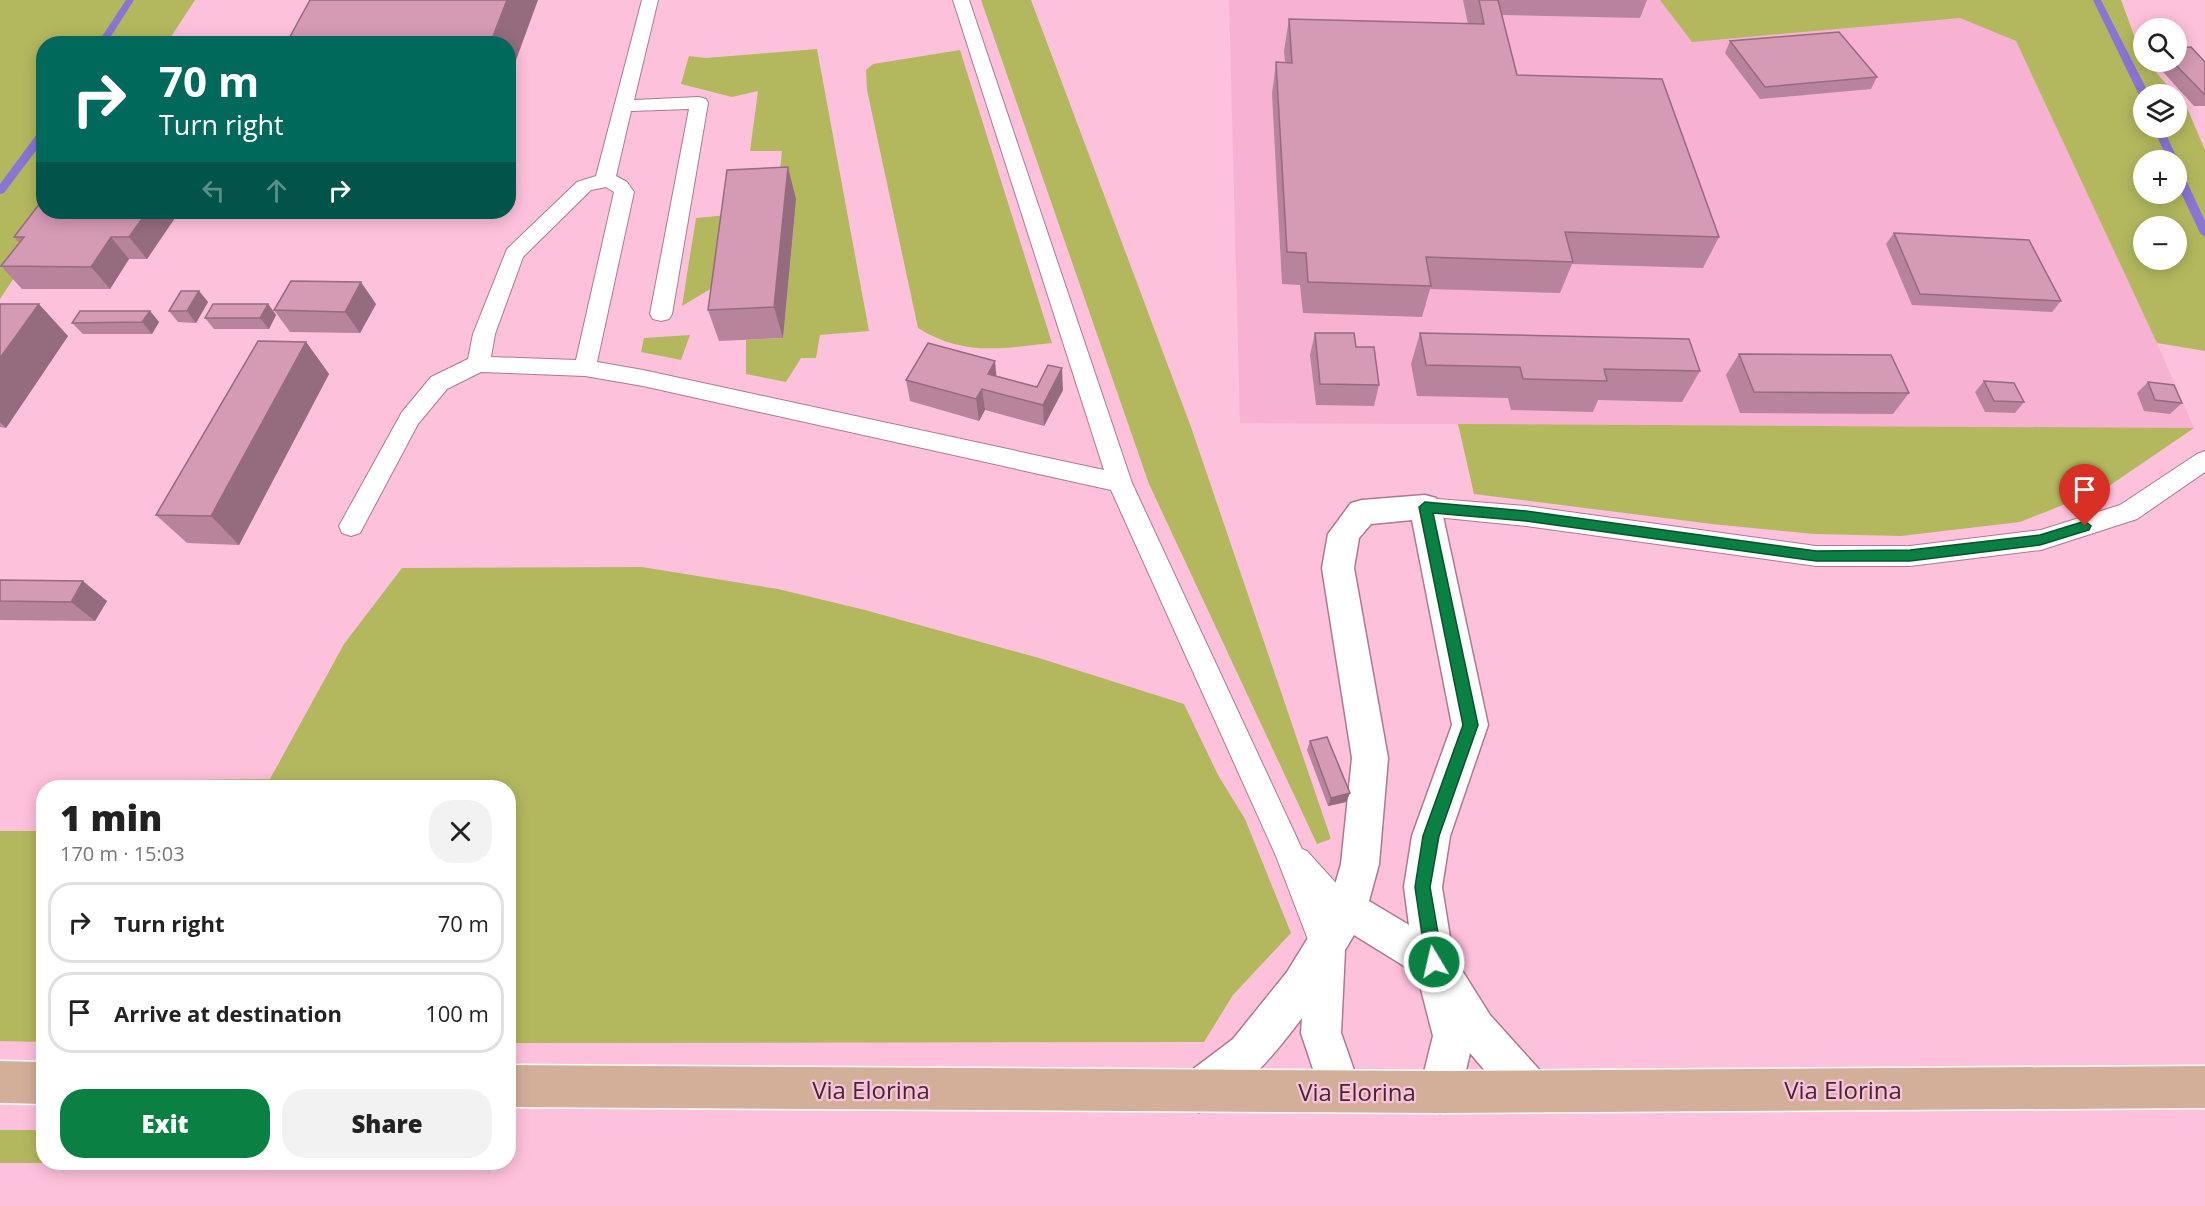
<!DOCTYPE html>
<meta charset="utf-8">
<style>
body{margin:0;font-family:"Open Sans",sans-serif;background:#f2f2f2;color:#222;height:100vh;display:flex;flex-direction:column;font-size:22px;white-space:nowrap}
*{box-sizing:border-box;margin:0}
p{font-size:20px;color:#767676}
.icon{flex:none;width:33px;height:33px;fill:none;stroke:currentColor;stroke-width:2;stroke-linecap:round;stroke-linejoin:round}
.map{position:relative;flex:1;overflow:hidden}
.sheet{position:absolute;left:36px;top:780px;width:480px;height:390px;display:flex;flex-direction:column;background:#fff;border-radius:24px;box-shadow:0 3px 15px #0003}
.sheet>*{flex:none}
.banner{position:absolute;left:36px;top:36px;width:480px;height:183px;border-radius:24px;box-shadow:0 3px 15px #0003;background:#00695c;color:#fff;overflow:hidden}
.tools{position:absolute;left:2133px;top:18px;display:grid;gap:12px}
.tools a{display:grid;place-items:center;width:54px;height:54px;border-radius:50%;background:#fff;box-shadow:0 3px 15px #0003;font-size:30px}
.pin{position:absolute;display:grid;place-items:center;width:51px;height:51px;color:#fff;margin:-62px -26px;border-radius:50% 50% 50% 0;rotate:-45deg;box-shadow:0 0 6px #0007}
.pin .icon{rotate:45deg}
.me{position:absolute;width:66px;margin:-33px;rotate:351deg;stroke-linejoin:round;filter:drop-shadow(0 0 4px #0008)}
.turn{display:flex;align-items:center;gap:21px;height:126px;padding:0 24px;font-size:27px}
.turn .icon{width:78px;height:78px;stroke-width:2.5}
.turn b{display:block;font-size:42px;line-height:51px}
.lanes{display:flex;align-items:center;height:57px;padding:0 24px;background:#0003;justify-content:center;gap:30px;direction:ltr}
.lanes .off{opacity:.35}
.round{display:grid;place-items:center;flex:none;width:63px;height:63px;border-radius:24px;background:#f2f2f2}
.summary{display:flex;align-items:center;justify-content:space-between;height:102px;padding:0 24px}
h1{font-size:36px;font-weight:800;line-height:45px}
.button{display:flex;gap:12px;margin-top:auto;padding:12px 24px}
.button a{flex:1;height:69px;border-radius:24px;background:#0b8043;color:#fff;font-size:24px;font-weight:800;line-height:69px;text-align:center}
.button a+a{background:#f2f2f2;color:#222}
ul{padding:0;list-style:none}
li{display:flex;align-items:center;gap:18px;height:81px;margin:0 12px 9px;padding:0 12px;border:3px solid #e0e0e0;border-radius:24px}
li div{flex:1}
li b{display:block;font-size:22px}
li em{font-style:normal}
.map>svg:first-child{display:block}
</style>
<div class="map">
<svg width="2205" height="1206" viewBox="0 0 2205 1206">
<rect width="100%" height="100%" fill="#fec1db"/>
<!-- built -->
<path fill="#f6b2d0" d="M1229 0H2004L2016 41 2157 343 2194 428 1240 423Z"/>
<!-- green -->
<g fill="#b3b85f" fill-rule="evenodd">
<path d="M0 0H195L167 43 44 44V212H58L0 299Z"/>
<path d="M981 0H1031L1191 427 1331 839 1317 844 1149 484Z"/>
<path d="M1660 0H2121L2144 62H2147L2175 94H2144V128H2176L2177 96 2187 108 2205 150V351L2157 343 2016 41 1960 18 1692 42ZM2144 160H2176V194H2144ZM2144 226H2176V260H2144Z"/>
<path d="M817 49 869 331 820 335 816 358H801L786 382 746 374V340L783 338 796 200H777L782 151H750L758 91 732 97 681 84 689 56 706 58Z"/>
<path d="M960 50 1052 343C1002 348 964 357 918 328L867 90 866 70 873 64Z"/>
<path d="M728 215 722 282 682 306 696 218Z"/>
<path d="M690 335 681 360 641 352 644 338Z"/>
<path d="M1458 424 2194 428 2106 488 2020 522 1901 536 1814 534 1712 524 1474 494Z"/>
<path d="M642 567 778 589 865 610 1039 658 1184 704 1218 775 1245 819 1291 933 1233 995 1204 1042 509 1043 508 788 182 787 187 780 270 779 344 644 402 568Z"/>
<path d="M0 831H43V1042L0 1041Z"/>
<path d="M0 1130H43L44 1162 298 1163H0Z"/>
</g>
<g fill="none" stroke-linecap="round" stroke-linejoin="round">
<!-- stream -->
<g fill="#8975d4" fill-rule="evenodd">
<path d="M126 0H134L106 44H97Z"/>
<path d="M2093 0H2101L2149 94H2144V98L2139 95Z"/>
<path d="M2153 128H2163L2178 160 2177 162 2176 160H2168Z"/>
<path d="M44 129V140L4 193 0 194V184L40 130Z"/>
<path d="M2176 166 2181 169 2205 221V237L2200 233 2176 182Z"/>
</g>
<!-- service casing -->
<g stroke="#af7890" stroke-width="2">
<g id="service">
<path d="M642 0H658L634 100 699 97 706 99 708 103 672 314 669 319 661 321 653 319 650 314 689 109 631 111 616 176 627 182 634 192 597 362 643 370 1104 470 953 0H969L1132 483 1302 849 1307 851 1335 882 1358 899 1362 909 1358 919 1347 923 1327 912 1341 947 1337 958 1326 962 1315 958 1276 856 1111 490 643 386 585 376 481 372 447 389 418 424 360 533 351 536 342 533 339 526 402 412 431 377 468 359 473 334 507 249 577 182 596 176ZM606 187 614 192 576 360 491 357 495 334 523 257 591 190Z"/>
<path d="M2205 451V472L2137 519 2041 550 1910 566H1816L1526 526 1425 516 1416 514 1413 507 1416 500 1425 498 1526 506 1816 546H1910L2041 530 2120 505 2197 454Z"/>
</g>
</g>
<!-- minor casing -->
<g stroke="#af7890" stroke-width="3">
<path id="minor" d="M1425 495 1436 498 1441 507 1488 725 1450 836 1442 887 1453 956 1490 1015 1544 1075 1550 1090 1544 1105 1529 1111 1514 1105 1470 1053 1461 1092 1455 1107 1440 1113 1425 1107 1419 1092 1433 1036 1417 974 1354 935 1345 950 1341 1033 1361 1090 1355 1105 1340 1111 1325 1105 1301 1033 1302 1018C1273 1056 1244 1093 1199 1112L1184 1106 1178 1091 1184 1076 1233 1039 1287 972 1330 902 1341 864 1352 758 1322 568 1328 534 1351 503 1362 500ZM1412 520 1452 725 1412 836 1404 887 1409 925 1369 901 1379 864 1388 758 1354 568 1359 538 1371 524Z"/>
</g>
<!-- primary casing -->
<g stroke="#fff" stroke-width="3">
<g id="primary">
<path d="M0 1061 44 1062V1104L0 1103Z"/>
<path d="M508 1065 1440 1071 2205 1066V1108L1440 1113 508 1107Z"/>
</g>
</g>
<!-- service -->
<use href="#service" fill="#fff" fill-rule="evenodd"/>
<!-- minor -->
<use href="#minor" fill="#fff" fill-rule="evenodd"/>
<!-- primary -->
<use href="#primary" fill="#d3af99" fill-rule="evenodd"/>
</g>
<!-- wall -->
<g fill="#b7849b">
<path d="M1463 0H1647L1640 18 1502 15 1517 75 1719 237 1703 268 1572 264 1560 293 1430 289 1422 317 1303 313 1300 285 1282 284 1272 94 1276 62H1285L1284 51 1289 19 1468 24Z"/>
<path d="M1730 41 1877 77 1871 89 1760 99 1725 53Z"/>
<path d="M2154 62H2205V106H2194Z"/>
<path d="M796 199 783 338 719 341 708 310Z"/>
<path d="M179 212 147 259H129L110 289H22L1 266 19 243 14 237Z"/>
<path d="M1894 233 2061 301 2052 312 1912 305 1886 244Z"/>
<path d="M199 291 208 302 196 323 178 322 169 311Z"/>
<path d="M0 304 68 336 6 428 0 427Z"/>
<path d="M268 304 276 315 269 329H214L205 318Z"/>
<path d="M376 304 360 333 290 332 274 310Z"/>
<path d="M150 311 159 322 152 334H83L72 323Z"/>
<path d="M1315 333 1356 347 1379 385 1374 406 1316 405 1310 355Z"/>
<path d="M1420 333 1700 371 1682 402 1598 400 1593 412 1511 410 1508 398 1417 396 1411 364Z"/>
<path d="M306 342 329 374 239 545 187 543 156 515Z"/>
<path d="M1739 354 1909 393 1893 414 1740 413 1726 375Z"/>
<path d="M997 376 1037 387 1063 390 1044 426 985 410 979 421 910 401 906 380Z"/>
<path d="M1984 381 2024 402 2015 413 1985 412 1975 392Z"/>
<path d="M2148 382 2182 403 2170 414 2144 411 2137 393Z"/>
<path d="M0 580 107 601 95 621 0 620Z"/>
<path d="M1310 741 1350 793 1346 802 1328 806 1307 750Z"/>
</g>
<!-- shaded-wall -->
<g fill="#956c7e">
<path d="M507 0H538L508 82V44H490Z"/>
<path d="M788 167 796 199 783 338 774 307Z"/>
<path d="M147 212H179L147 259 129 237Z"/>
<path d="M111 237 129 259 110 289 91 267Z"/>
<path d="M361 282 376 304 360 333 345 312Z"/>
<path d="M199 291 208 302 196 323 187 311Z"/>
<path d="M39 304 68 336 6 428 0 422V358Z"/>
<path d="M268 304 276 315 269 329 260 318Z"/>
<path d="M150 311 159 322 152 334 142 322Z"/>
<path d="M306 342 329 374 239 545 211 516Z"/>
<path d="M995 361 997 382 988 374Z"/>
<path d="M1062 368 1063 390 1044 426 1043 405Z"/>
<path d="M982 389 985 410 979 421 976 399Z"/>
<path d="M83 581 107 601 95 621 71 602Z"/>
<path d="M1350 793 1346 802 1328 806 1331 798Z"/>
</g>
<!-- building -->
<g fill="#d59ab4" stroke="#956c7e" stroke-width="1.5">
<path d="M310 0H507L490 44H286Z"/>
<path d="M1479 0H1498L1517 75 1662 79 1719 237 1565 232 1573 262 1426 257 1431 286 1308 282 1306 253 1287 252 1276 62 1292 63 1289 19 1484 24Z"/>
<path d="M1839 32 1877 77 1765 87 1730 41Z"/>
<path d="M2191 47 2205 62V94H2204L2173 62H2176V48Z"/>
<path d="M788 167 774 307 708 310 727 170Z"/>
<path d="M44 198V212H147L129 237H111L91 267 1 266 24 237H14Z"/>
<path d="M1894 233 2029 240 2061 301 1920 294Z"/>
<path d="M291 281 361 282 345 312 274 310Z"/>
<path d="M181 291H199L187 311H169Z"/>
<path d="M0 304H39L0 358Z"/>
<path d="M213 304H268L260 318H205Z"/>
<path d="M80 311H150L142 322 72 323Z"/>
<path d="M1315 333H1354L1356 347H1374L1379 385 1320 384Z"/>
<path d="M1420 333 1689 339 1700 371 1604 369 1607 381 1523 379 1520 367 1426 365Z"/>
<path d="M258 341 306 342 211 516 156 515Z"/>
<path d="M928 343 995 361 988 374 1037 387 1048 365 1062 368 1043 405 982 389 976 399 906 380Z"/>
<path d="M1739 354 1891 355 1909 393 1754 392Z"/>
<path d="M1984 381 2014 383 2024 402 1994 401Z"/>
<path d="M2148 382 2174 385 2182 403 2155 400Z"/>
<path d="M0 580 83 581 71 602 0 601Z"/>
<path d="M1327 737 1350 793 1331 798 1310 741Z"/>
</g>
<!-- route -->
<path fill="#0b8043" stroke="#07532c" stroke-width="1.5" d="M1425 502 1526 511 1816 551 1910 550 2040 535 2085 521 2091 526 2089 530 2040 545 1910 561H1816L1526 521 1433 513 1478 725 1439 836 1430 887 1443 962 1440 968 1434 970 1429 968 1426 962 1415 887 1423 836 1463 725 1419 507Z"/>
<g text-anchor="middle" dominant-baseline="central" stroke-width="4.5" stroke-linejoin="round" paint-order="stroke">
<!-- near-street labels -->
<g font-size="24" fill="#402933" stroke="#fec1db">
<text x="871" y="1089">Via Elorina</text>
<text x="1843" y="1089">Via Elorina</text>
<text x="1357" y="1091">Via Elorina</text>
</g>
</g>
</svg>
<div class="tools">
<a><svg class="icon" aria-label="search" viewBox="0 0 24 24"><circle cx="10" cy="10" r="6"/><path d="M15 15l6 6"/></svg></a>
<a><svg class="icon" aria-label="layers" viewBox="0 0 24 24"><path d="M12 4l9 5-9 5-9-5zM3 14l9 5 9-5"/></svg></a>
<a>+</a>
<a>−</a>
</div>
<div class="pin" style="left:2085px;top:526px;background:#d93025"><svg class="icon" aria-label="arrive" viewBox="0 0 24 24"><path d="M6 21V4h12l-3 4 3 4H6"/></svg></div>
<svg class="me" style="left:1434px;top:962px" viewBox="-20 -20 40 40"><circle r="17" fill="#0b8043" stroke="#fff" stroke-width="3"/><path d="M0-11L8 9 0 5-8 9z" fill="#fff"/></svg>
<div class="banner">
<div class="turn"><svg class="icon" aria-label="right" viewBox="0 0 24 24"><path d="M7 20v-9h11M14 6l5 5-5 5"/></svg><div><b>70 m</b>Turn right</div></div>
<div class="lanes"><svg class="icon off" aria-label="left" viewBox="0 0 24 24"><path d="M17 20v-9H6M10 6l-5 5 5 5"/></svg><svg class="icon off" aria-label="ahead" viewBox="0 0 24 24"><path d="M12 20V5M6 11l6-6 6 6"/></svg><svg class="icon" aria-label="right" viewBox="0 0 24 24"><path d="M7 20v-9h11M14 6l5 5-5 5"/></svg></div>
</div>
<section class="sheet">
<div class="summary"><div><h1>1 min</h1><p>170 m · 15:03</p></div><a class="round"><svg class="icon" aria-label="close" viewBox="0 0 24 24"><path d="M6 6l12 12M18 6L6 18"/></svg></a></div>
<ul>
<li><svg class="icon" aria-label="right" viewBox="0 0 24 24"><path d="M7 20v-9h11M14 6l5 5-5 5"/></svg><div><b>Turn right</b></div><em>70 m</em></li>
<li><svg class="icon" aria-label="arrive" viewBox="0 0 24 24"><path d="M6 21V4h12l-3 4 3 4H6"/></svg><div><b>Arrive at destination</b></div><em>100 m</em></li>
</ul>
<div class="button"><a>Exit</a><a>Share</a></div>
</section>
</div>
